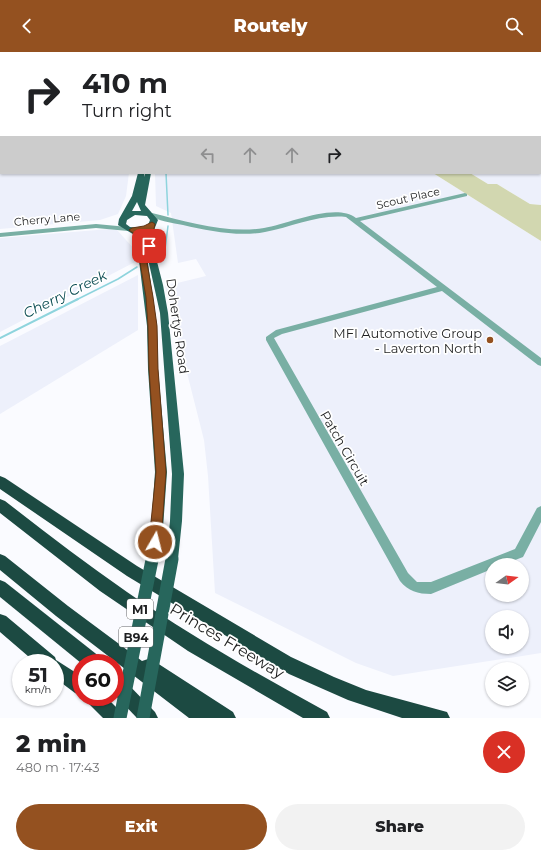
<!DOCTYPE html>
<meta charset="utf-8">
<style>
body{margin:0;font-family:Montserrat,sans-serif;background:#f2f2f2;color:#202124;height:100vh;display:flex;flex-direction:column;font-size:15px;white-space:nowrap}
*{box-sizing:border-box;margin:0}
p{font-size:13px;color:#757577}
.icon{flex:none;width:22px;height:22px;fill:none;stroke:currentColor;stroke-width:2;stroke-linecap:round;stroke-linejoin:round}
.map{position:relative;height:666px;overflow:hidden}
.details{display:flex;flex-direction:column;background:#fff;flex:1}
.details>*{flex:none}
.guide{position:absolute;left:0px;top:0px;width:541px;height:122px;box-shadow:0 1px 3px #0004;background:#fff;color:#202124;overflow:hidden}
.needle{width:26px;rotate:76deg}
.buttons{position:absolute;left:485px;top:506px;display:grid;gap:8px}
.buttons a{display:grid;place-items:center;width:44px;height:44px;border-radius:50%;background:#fff;box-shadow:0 1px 3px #0004;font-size:20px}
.speed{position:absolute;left:12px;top:602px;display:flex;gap:8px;font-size:20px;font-weight:700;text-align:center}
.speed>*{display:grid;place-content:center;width:52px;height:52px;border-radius:50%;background:#fff;box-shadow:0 1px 3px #0004;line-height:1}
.speed small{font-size:10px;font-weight:400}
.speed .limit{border:6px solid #d22;background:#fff;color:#111}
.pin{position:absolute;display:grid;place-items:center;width:34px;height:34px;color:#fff;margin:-17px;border-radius:8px;box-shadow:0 2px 6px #0006}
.me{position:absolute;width:44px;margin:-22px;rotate:8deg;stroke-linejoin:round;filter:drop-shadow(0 0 3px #0008)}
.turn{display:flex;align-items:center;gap:14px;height:84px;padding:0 16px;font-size:18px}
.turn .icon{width:52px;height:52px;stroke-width:2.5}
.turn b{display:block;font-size:28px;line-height:34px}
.lanes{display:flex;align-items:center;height:38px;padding:0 16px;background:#0003;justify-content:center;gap:20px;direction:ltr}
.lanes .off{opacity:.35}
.round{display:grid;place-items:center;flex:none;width:42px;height:42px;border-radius:21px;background:#f2f2f2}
.head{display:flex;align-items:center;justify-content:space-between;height:68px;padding:0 16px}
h1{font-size:24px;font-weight:800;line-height:30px}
.button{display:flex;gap:8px;margin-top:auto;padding:8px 16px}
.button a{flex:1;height:46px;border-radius:24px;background:#945120;color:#fff;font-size:16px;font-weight:800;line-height:46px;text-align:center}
.button a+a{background:#f2f2f2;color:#202124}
header{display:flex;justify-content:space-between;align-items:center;height:52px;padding:0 16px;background:#945120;color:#fff;font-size:18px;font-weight:800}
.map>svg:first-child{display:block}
</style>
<header><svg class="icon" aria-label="back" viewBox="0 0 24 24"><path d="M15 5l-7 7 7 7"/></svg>Routely<svg class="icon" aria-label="search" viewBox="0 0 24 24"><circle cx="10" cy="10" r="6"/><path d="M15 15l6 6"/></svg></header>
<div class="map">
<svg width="541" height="666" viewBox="0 0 541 666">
<rect width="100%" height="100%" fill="#fafbff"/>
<!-- built -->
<g fill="#edf0fb" fill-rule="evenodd">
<path d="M0 0 50 1H1V121H129L126 144 118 162 100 168 0 177Z"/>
<path d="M249 0H541V153L530 152 497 132H488L470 121H540V1Z"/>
<path d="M155 121H433L541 189V601L393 624 356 611 215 541 208 424 204 388 165 234 206 224 196 207 178 211 171 161 156 154ZM492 513H522V543H492ZM492 565H522V595H492Z"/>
<path d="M109 177 117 178 135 198V210L0 280V186Z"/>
<path d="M138 223V278L0 362V294Z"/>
</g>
<!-- green -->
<path fill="#d2d7b0" d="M433 121H470L488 132H497L530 152 541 153V189Z"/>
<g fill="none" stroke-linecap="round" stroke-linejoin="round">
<!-- stream-far1 -->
<g stroke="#8ed4dd" stroke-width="1.5">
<path d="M166 121 168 163"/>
<path d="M158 203 165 197 168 174"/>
<path d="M76 248 118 227 137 215"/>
</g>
<!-- stream -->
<path stroke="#8ed4dd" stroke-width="2" d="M0 286 78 247"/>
<!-- minor -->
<g fill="#79afa4" fill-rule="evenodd">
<rect x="54" y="0" width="6" height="1"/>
<rect x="521" y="0" width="6" height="1"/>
<rect x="540" y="6" width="1" height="3"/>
<path d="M465 141 467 142V144L360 169 541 306V314L538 313 442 239 282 282 274 286 408 521 417 530H431L515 497 537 456 541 454V470L523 505 502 513H492V517L431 542C418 542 408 539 400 529L266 288V285L276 278 437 235 346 165C319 162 292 175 265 180 239 185 209 179 183 173 173 171 157 169 149 163L152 161C188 170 227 182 264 176 289 172 335 150 356 166Z"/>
<path d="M96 172 128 175 131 177 128 179 96 176 0 185V181Z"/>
</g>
<!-- major -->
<g fill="#27665c" fill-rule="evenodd">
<path d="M142 0H148L149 1H143Z"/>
<path d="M138 121H144V125L145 121H151L145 153 158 168 154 178 153 194 163 233 168 261 184 422 182 469 178 507 176 511 172 513 168 511 166 507 170 469 172 422 160 261 146 198 157 274 158 317 167 420 163 476 159 503 157 507 153 509 149 507 147 503 151 476 155 420 148 317 147 274 136 184 118 173 119 167 132 144ZM137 150 141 159H132ZM135 163 147 164 150 168 146 178 145 188 144 183 140 180 142 178 141 176 130 175 126 172 127 168Z"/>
</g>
<!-- highway -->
<g fill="#1c4a42" fill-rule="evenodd">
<path d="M0 424 5 426 137 514 291 605 334 625 366 638 447 660 450 666H402L348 648 289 622 127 524 0 437Z"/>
<path d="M0 447 5 449C45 480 85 511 127 540 191 584 259 623 327 660L330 666H303L188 599 100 539 0 461Z"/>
<path d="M0 502 5 504 68 554 142 609 148 607 154 609 233 660 236 666H189L56 564 0 518Z"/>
<path d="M0 528 5 530 100 605 102 611H81L0 545Z"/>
<path d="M0 562 6 564 55 605 56 608 81 624V644L75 641 55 626V611H36L0 580Z"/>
<path d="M115 622 121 625 155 660 158 666H137L115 643Z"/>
<path d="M85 645H106L121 660 124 666H103L88 651Z"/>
</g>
<!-- major-bridge -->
<g stroke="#27665c" stroke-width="13">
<path d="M120 666 153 503"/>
<path d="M143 666 172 507"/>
</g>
</g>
<!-- route -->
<path fill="#945120" stroke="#603515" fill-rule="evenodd" d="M152 170 155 172 152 186 153 194 149 196 146 195V205L153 245 157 274 158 317 166 420 161 490 159 493 155 495 151 493 149 490 156 420 149 317 148 274 146 245 139 205V189L137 184 129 178 132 176 144 174ZM147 178 145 186V187L139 179Z"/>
<!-- markers -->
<circle fill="#945120" stroke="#fff" stroke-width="1.5" cx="490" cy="288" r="4"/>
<g text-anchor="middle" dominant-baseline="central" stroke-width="3.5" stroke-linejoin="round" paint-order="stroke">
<!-- far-street labels -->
<g font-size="11" fill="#1f2021" stroke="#fff">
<text transform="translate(408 146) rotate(-13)">Scout Place</text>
<text transform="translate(47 167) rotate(-5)">Cherry Lane</text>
</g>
<!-- shield labels -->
<g fill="#fff" stroke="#626364" stroke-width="1">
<rect x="127" y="547" width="26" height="20" rx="3"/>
<rect x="119" y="575" width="34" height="20" rx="3"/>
</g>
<g font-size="12" font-weight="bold" fill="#1f2021">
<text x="140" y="557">M1</text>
<text x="136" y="585">B94</text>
</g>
<!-- street labels -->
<g font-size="13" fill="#1f2021" stroke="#fff">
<text transform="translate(178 274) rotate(82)">Dohertys Road</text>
<text transform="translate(345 396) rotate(60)">Patch Circuit</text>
</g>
<!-- poi labels -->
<g font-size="13" fill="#1f2021" stroke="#fff" text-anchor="end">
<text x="482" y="281">MFI Automotive Group<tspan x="482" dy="15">- Laverton North</tspan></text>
</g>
<!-- water labels -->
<g font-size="14" font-style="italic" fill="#084a50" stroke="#fff">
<text transform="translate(65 242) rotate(-26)">Cherry Creek</text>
</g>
<!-- near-street labels -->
<g font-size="16" fill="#1f2021" stroke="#fff">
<text transform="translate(227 589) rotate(31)">Princes Freeway</text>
</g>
</g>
</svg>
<div class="buttons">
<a><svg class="needle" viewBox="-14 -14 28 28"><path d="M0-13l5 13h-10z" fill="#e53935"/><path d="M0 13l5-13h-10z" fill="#757577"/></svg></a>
<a><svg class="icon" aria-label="sound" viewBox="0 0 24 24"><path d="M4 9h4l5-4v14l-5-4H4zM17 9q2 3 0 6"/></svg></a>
<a><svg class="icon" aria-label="layers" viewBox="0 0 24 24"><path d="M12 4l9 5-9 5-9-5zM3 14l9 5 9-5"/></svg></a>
</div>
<div class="speed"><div>51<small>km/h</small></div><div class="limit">60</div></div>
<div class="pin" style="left:149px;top:194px;background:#d93025"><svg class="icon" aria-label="arrive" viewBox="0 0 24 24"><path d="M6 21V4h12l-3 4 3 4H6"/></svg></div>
<svg class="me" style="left:155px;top:490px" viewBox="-20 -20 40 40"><circle r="17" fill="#945120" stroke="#fff" stroke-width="3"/><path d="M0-11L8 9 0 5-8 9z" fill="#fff"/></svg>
<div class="guide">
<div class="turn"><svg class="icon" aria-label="right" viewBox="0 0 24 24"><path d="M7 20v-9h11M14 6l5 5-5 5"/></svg><div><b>410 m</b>Turn right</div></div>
<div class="lanes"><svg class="icon off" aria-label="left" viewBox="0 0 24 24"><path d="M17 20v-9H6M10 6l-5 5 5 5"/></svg><svg class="icon off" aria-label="ahead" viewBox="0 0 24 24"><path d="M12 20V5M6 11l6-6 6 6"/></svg><svg class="icon off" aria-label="ahead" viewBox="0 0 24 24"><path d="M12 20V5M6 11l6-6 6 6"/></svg><svg class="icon" aria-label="right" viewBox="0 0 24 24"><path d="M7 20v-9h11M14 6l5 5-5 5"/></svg></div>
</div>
</div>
<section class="details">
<div class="head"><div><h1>2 min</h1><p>480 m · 17:43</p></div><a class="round" style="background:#d93025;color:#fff"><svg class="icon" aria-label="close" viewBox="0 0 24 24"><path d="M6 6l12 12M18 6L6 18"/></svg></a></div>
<div class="button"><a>Exit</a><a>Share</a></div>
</section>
